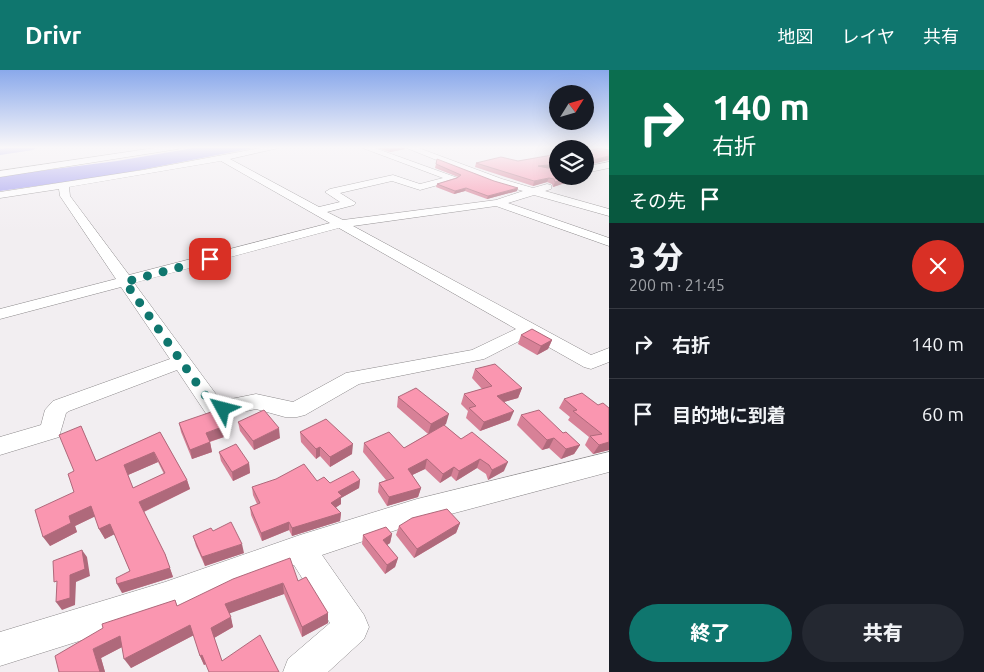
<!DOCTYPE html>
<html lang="ja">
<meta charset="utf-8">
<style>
body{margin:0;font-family:Ubuntu,"Noto Sans JP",sans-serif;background:#242831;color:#f1f3f6;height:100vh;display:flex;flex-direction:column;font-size:19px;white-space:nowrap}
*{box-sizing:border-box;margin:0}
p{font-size:16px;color:#9ea1a6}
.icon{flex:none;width:28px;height:28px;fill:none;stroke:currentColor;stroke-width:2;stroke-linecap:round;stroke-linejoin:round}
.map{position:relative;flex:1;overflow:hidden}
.drawer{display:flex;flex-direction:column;background:#171b24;width:375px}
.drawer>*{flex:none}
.hud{background:#0b6e4f;color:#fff;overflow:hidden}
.needle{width:32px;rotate:53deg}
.controls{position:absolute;left:549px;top:15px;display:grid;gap:10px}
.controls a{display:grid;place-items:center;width:45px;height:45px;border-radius:50%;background:#171b24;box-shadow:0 5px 20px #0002;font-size:25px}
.pin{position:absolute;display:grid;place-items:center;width:42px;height:42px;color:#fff;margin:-21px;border-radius:10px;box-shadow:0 2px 8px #0006}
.me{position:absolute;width:55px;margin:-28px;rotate:308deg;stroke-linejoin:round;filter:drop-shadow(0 0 4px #0008)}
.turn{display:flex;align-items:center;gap:18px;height:105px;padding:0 20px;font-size:22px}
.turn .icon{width:65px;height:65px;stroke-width:2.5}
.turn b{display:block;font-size:35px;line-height:42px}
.then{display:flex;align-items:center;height:48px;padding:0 20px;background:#0003;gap:10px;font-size:19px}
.round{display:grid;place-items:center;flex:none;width:52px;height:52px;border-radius:26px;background:#242831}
.headline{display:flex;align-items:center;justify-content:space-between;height:85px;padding:0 20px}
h1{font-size:30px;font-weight:800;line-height:38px}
.action{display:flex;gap:10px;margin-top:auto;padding:10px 20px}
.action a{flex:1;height:58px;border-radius:30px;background:#0f766e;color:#fff;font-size:20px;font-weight:800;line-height:58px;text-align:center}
.action a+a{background:#242831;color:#f1f3f6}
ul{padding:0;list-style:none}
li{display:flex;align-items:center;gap:15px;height:70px;padding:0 20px;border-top:1px solid #363941}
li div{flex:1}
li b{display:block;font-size:19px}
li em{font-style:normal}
header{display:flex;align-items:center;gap:30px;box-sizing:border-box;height:70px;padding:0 25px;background:#0f766e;color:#fff}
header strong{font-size:24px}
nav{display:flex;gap:28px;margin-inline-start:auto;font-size:18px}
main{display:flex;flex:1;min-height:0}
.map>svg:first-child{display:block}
</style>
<header>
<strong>Drivr</strong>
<nav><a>地図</a><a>レイヤ</a><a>共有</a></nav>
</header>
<main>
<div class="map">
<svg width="609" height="602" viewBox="0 0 609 602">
<rect width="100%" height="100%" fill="#f2eef1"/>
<!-- water -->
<path fill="#9e99ef" d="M199 77H259L109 106 0 121V106L117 91Z"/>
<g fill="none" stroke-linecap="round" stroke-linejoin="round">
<!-- river -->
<path fill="#9e99ef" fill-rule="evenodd" d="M12 77H38L33 80 0 85V79Z"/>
<!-- minor casing -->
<g stroke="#8c898b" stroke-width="1">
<g id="minor">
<path d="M161 77H182L178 79 0 107V101Z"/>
<path d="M266 77H283L230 89 319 137 340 132 325 122 330 119 393 105 420 114 443 108 360 77H372L458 108 456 110 420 120 392 111 340 123 356 133 354 135 327 142 343 150 496 130 523 121 494 113 404 77H416L502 109 533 118 547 114 551 115V119L545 121 609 139V146L534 125 508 133 609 168V176L496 136 353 156 591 285 609 278V292L591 299 584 297 529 266 484 289 359 314 305 345 297 347H285L256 339 219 347 207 345 177 300 69 341 66 343 59 367 0 385V367L41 355 45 340 53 331 170 289 121 217 0 249V239L116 209 60 126 59 119 0 128V122L143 100ZM221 91 330 153 129 205 70 126 69 117ZM339 158 516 259 472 280 346 303 293 332 256 324 221 331 134 213Z"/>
<path d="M590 77 609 78V83L591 79Z"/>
<path d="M609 92V98L585 103V97Z"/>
<path d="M609 382V402L417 453 322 485 364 545 369 557 364 569 328 602H283L288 589 330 553 294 495 165 544 0 596V562L165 512 300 465 417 429Z"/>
</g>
</g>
<!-- minor -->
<use href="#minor" fill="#fff" fill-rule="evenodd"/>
</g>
<!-- wall -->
<g fill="#d78197" fill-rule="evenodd">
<path d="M374 77H405V79L390 82Z"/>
<path d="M558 84V99H552L558 106H578L577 109 553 117 552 114 547 112 533 116 475 97 476 93 518 91Z"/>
<path d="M436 94 517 121 487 129 465 121 454 124 436 117 437 114 458 107 435 98Z"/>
<path d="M521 265 552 270 548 279 537 285 518 274Z"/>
<path d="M475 299 522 318 518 328 504 332 510 350 480 361 466 348 468 341 461 334 464 324 482 319 472 308Z"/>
<path d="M398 327 446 354 444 355 461 369 504 401 488 410 486 404 477 398 456 411 451 406 440 413 425 399 412 405 421 418 418 427 387 436 378 422 379 413 386 410 363 382 364 373 404 378 428 364 397 337Z"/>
<path d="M564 329 598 335 609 338V381V380L593 384 585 375 589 367 568 350 570 347 559 338Z"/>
<path d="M521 345 563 363 580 375 574 384 561 389 549 378 542 380 517 355Z"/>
<path d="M238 352 280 368 254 380 240 361Z"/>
<path d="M179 353 224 367 210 372 212 382 192 389 181 362Z"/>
<path d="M81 356 96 391 160 362 187 410 190 419 144 442 165 484 173 507 122 523 130 501 114 464 105 469 99 459 95 446 75 456 77 462 50 476 74 422V401ZM158 392 164 404 133 418 128 405Z"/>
<path d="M300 362 352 384 330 397 320 386 316 389 301 372Z"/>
<path d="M219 382 249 393 250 403 233 411 221 391Z"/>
<path d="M360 410 359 418 341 428V434L336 437 341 443 340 451 292 466 289 460 262 471 251 445 250 437 257 434 253 425 252 417 317 411 330 413Z"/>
<path d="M460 453 456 463 414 488 396 465 399 456Z"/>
<path d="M213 461 244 483 205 496 196 476 193 466Z"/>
<path d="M392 464 390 473 387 475 398 488 395 497 385 504 362 474 363 465Z"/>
<path d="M298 511 328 543V553L302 567 284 524 229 543 233 557 214 568 222 591 279 602 206 594 204 595 200 586 194 565 131 598 122 577 101 588 105 602H59L175 530 177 536Z"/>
</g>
<!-- shaded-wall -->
<g fill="#af697b">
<path d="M402 77H405V79L390 82V79Z"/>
<path d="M609 86V90L585 96V92Z"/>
<path d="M558 94V99L536 100 538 96Z"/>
<path d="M573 106H578L577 109 553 117 555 112Z"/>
<path d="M549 108 547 112 533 116 534 111Z"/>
<path d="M466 118 465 121 454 124 455 121Z"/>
<path d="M518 118 517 121 487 129 488 126Z"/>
<path d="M552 270 548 279 537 285 541 276Z"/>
<path d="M522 318 518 328 493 335 497 326Z"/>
<path d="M514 341 510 350 480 361 484 352Z"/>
<path d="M449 344 446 354 428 364 431 354Z"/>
<path d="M222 357 224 367 208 372 206 363Z"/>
<path d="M279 358 280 368 254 380 253 371Z"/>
<path d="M554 368 549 378 542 380 547 370Z"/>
<path d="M210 372 212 382 192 389 190 380Z"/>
<path d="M609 372V380L593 384 599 375Z"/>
<path d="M353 374 352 384 330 397V387Z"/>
<path d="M580 375 574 384 561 389 566 379Z"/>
<path d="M320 377V386L316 389V379Z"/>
<path d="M154 382 158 392 128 405 124 395Z"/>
<path d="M427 389 425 399 406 408 408 399Z"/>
<path d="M480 389 477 398 456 411 459 401Z"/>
<path d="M508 392 504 401 488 410 492 400Z"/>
<path d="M249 393 250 403 233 411 232 402Z"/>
<path d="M454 397 451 406 440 413 443 404Z"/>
<path d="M187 410 190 419 143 442 139 432Z"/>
<path d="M360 410 359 418 341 428V434L331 441V433L338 422Z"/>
<path d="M421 418 418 427 387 436 389 427Z"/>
<path d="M91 436 96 446 75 456 77 462 50 476 43 467 69 446Z"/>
<path d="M341 443 340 451 292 466V458Z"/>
<path d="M289 452V460L262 471 261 463Z"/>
<path d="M460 453 456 463 414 488 417 479Z"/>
<path d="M110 454 115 464 105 469 99 459Z"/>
<path d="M392 464 390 473 381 479 383 470Z"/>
<path d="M242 474 244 483 205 496 202 487Z"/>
<path d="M82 480 87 487 90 506 76 512 75 535 62 540 56 532 70 505Z"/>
<path d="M165 484 173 507 122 523 117 514Z"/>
<path d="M398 488 395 497 385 504 387 495Z"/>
<path d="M283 513 284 524 228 544 225 534Z"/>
<path d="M328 543V553L302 567V557Z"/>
<path d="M231 547 233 557 214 568 211 558Z"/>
<path d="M190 555 194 565 131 598 124 589Z"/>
<path d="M120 566 126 575 101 588 105 602H100L93 579Z"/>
<path d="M202 585 206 594 204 595 200 586Z"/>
</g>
<!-- building -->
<g fill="#fa96b0" stroke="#af697b" fill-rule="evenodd">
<path d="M384 77H402L390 79Z"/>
<path d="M600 78 609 80V86L585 92V81Z"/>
<path d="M558 84V94L538 96 558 100V106H573L555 112 554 109 549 108 534 111 476 93 501 87 518 91Z"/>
<path d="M437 89 494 111 518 118 488 126 466 118 455 121 437 114 457 108 461 105 436 94Z"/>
<path d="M532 259 552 270 541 276 521 265Z"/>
<path d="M495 294 522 318 497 326 514 341 484 352 469 338 476 336 464 324 492 316 475 299Z"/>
<path d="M416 318 449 344 431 354 398 327Z"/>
<path d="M582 323 598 335 603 333 609 338V372L599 375 590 366 602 364 573 341 577 340 564 329Z"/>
<path d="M264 340 279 358 253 371 238 352Z"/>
<path d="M539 340 563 363 566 362 580 375 566 379 554 368 547 370 521 345Z"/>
<path d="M214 341 222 357 206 363 210 372 190 380 179 353Z"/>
<path d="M326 349 353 374 330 387 320 377 316 379 300 362Z"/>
<path d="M444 355 461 369 472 362 508 392 492 400 489 395 480 389 459 401 454 397 443 404 427 389 408 399 421 418 389 427 379 413 394 408 364 373 389 362 404 378Z"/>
<path d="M81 356 96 391 160 362 187 410 139 432 165 484 170 498 117 514 116 508 130 501 110 454 99 459 91 436 69 446 71 453 43 467 35 440 74 422 68 404 74 401 59 365ZM154 382 165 403 133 418 124 395Z"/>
<path d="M236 374 249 393 232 402 219 382Z"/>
<path d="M304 394 317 411 324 407 330 413 353 401 360 410 338 422 342 426 331 433 341 443 292 458 289 452 261 463 250 437 260 433 252 417 276 409Z"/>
<path d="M447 439 460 453 417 479 399 456 412 448Z"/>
<path d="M231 452 242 474 202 487 193 466 211 458 213 461Z"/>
<path d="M386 457 392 464 383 470 398 488 387 495 363 465Z"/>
<path d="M82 480 85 499 70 505V528L56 532 57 511 54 512 53 491Z"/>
<path d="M290 488 298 511 306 507 328 543 302 557 283 513 225 534 231 547 211 558 222 591 260 565 279 602H209L202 585 200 586 190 555 124 589 120 566 93 579 100 602H59L55 586 103 558 102 554 175 530 177 536 233 509Z"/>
</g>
<!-- sky -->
<linearGradient id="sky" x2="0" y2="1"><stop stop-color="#8aa9eb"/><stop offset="0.48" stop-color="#f9f7f9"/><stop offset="1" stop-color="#f9f7f9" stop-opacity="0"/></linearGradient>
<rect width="609" height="161" fill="url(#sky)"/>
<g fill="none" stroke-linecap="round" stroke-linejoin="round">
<!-- route -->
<path stroke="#0f766e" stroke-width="9" stroke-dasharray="0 16.2" d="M210 189 125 212 215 339H223"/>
</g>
</svg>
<div class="controls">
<a><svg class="needle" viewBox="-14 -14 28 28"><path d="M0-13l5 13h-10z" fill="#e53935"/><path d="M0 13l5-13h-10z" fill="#9ea1a6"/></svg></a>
<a><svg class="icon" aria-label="layers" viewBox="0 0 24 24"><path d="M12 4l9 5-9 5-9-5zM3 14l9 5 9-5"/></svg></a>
</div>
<div class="pin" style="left:210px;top:189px;background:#d93025"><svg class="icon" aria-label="arrive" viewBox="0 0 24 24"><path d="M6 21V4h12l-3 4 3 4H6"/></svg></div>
<svg class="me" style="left:223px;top:339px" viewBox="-20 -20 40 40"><path d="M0-17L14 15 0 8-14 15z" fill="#0f766e" stroke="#fff" stroke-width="4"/></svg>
</div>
<section class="drawer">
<div class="hud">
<div class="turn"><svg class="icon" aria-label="right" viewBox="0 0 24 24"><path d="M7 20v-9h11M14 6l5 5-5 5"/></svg><div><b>140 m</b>右折</div></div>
<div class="then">その先<svg class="icon" aria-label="arrive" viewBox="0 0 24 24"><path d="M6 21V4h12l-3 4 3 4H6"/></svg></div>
</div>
<div class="headline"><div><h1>3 分</h1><p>200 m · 21:45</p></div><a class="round" style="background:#d93025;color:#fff"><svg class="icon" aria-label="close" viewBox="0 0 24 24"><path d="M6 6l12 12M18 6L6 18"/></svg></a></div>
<ul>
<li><svg class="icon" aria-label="right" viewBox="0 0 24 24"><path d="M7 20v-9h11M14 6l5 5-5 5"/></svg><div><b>右折</b></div><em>140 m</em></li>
<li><svg class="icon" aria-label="arrive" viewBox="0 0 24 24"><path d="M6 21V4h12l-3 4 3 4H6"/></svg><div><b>目的地に到着</b></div><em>60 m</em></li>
</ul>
<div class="action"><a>終了</a><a>共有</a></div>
</section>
</main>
